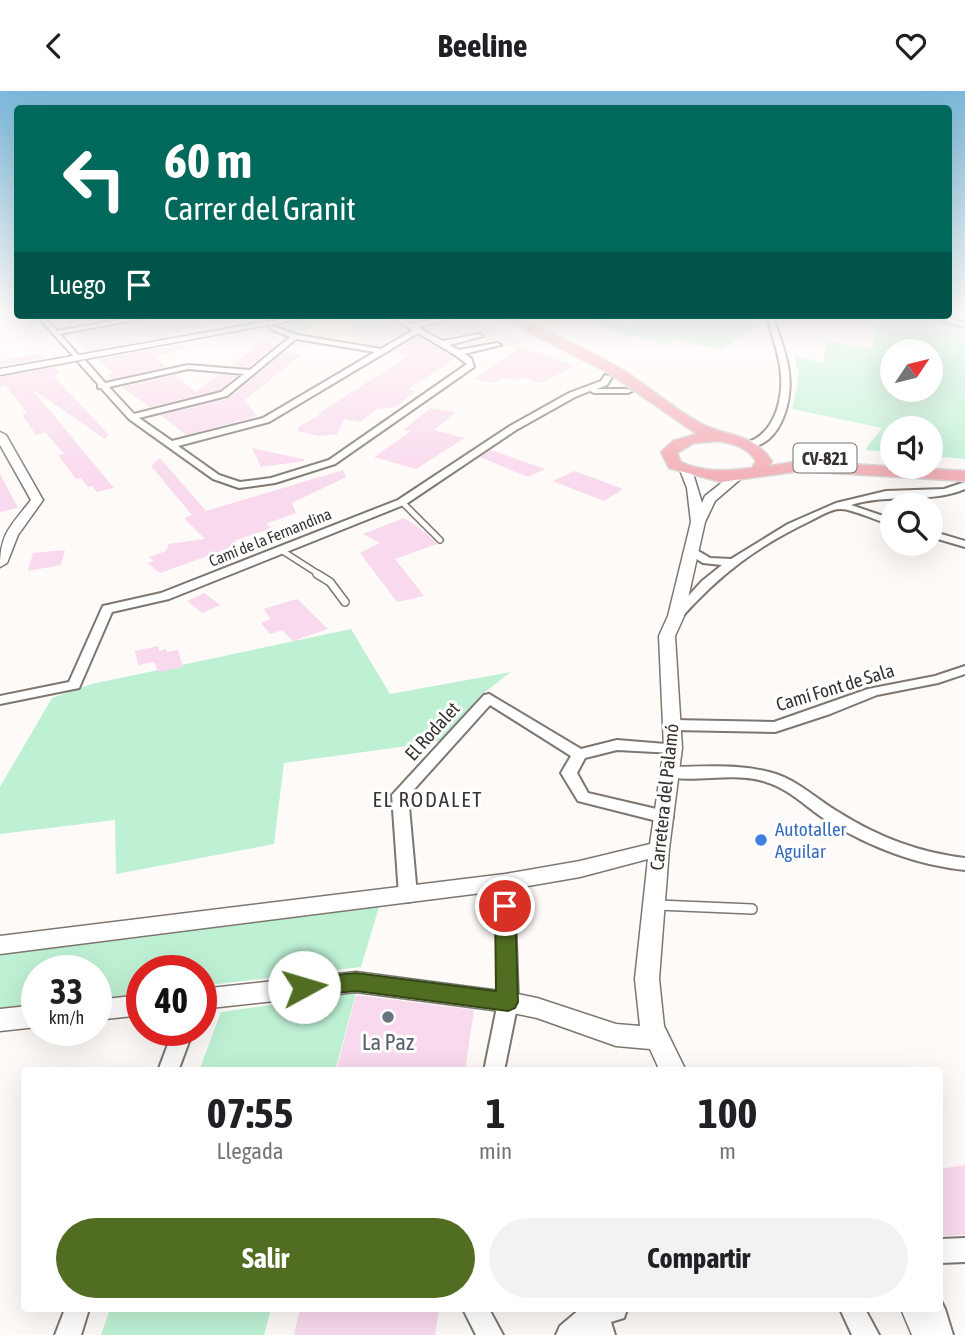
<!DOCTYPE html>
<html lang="es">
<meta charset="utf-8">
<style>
body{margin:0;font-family:"Asap Condensed",sans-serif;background:#f2f2f2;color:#202124;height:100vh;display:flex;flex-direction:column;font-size:26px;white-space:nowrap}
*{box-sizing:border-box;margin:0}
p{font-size:23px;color:#757577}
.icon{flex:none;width:38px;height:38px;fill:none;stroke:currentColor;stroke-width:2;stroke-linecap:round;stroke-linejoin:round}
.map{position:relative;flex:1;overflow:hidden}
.panel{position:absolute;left:21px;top:976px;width:922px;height:245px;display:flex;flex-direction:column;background:#fff;border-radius:7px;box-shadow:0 7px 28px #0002}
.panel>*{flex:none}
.hud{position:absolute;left:14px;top:14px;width:938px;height:214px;border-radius:7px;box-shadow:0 7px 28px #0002;background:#00695c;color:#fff;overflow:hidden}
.needle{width:46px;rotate:55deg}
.fabs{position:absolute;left:880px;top:248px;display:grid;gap:14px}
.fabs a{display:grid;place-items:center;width:63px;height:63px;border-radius:50%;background:#fff;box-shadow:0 7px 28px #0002;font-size:35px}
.speed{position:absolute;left:21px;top:864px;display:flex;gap:14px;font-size:35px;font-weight:700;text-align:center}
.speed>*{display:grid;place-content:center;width:91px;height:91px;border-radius:50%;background:#fff;box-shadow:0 7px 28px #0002;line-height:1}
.speed small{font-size:18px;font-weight:400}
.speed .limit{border:10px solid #d22;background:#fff;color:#111}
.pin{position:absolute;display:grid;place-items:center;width:60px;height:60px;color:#fff;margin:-30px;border:4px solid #fff;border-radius:50%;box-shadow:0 2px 7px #0007}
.me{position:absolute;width:77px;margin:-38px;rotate:84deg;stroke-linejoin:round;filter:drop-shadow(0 0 5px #0008)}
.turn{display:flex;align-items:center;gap:24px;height:147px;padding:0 35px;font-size:32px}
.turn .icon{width:91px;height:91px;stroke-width:2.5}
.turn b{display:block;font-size:49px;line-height:60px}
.then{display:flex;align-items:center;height:66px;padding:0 35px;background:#0003;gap:14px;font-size:26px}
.eta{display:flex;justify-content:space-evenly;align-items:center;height:119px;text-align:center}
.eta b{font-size:42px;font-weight:700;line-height:49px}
.cta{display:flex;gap:14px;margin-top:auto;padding:14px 35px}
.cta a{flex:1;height:80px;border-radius:42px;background:#506d22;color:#fff;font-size:28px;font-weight:700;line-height:80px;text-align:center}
.cta a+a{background:#f2f2f2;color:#202124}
header{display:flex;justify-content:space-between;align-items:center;height:91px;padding:0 35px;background:#fff;font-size:32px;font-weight:700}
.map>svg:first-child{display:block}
</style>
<header><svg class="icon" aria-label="back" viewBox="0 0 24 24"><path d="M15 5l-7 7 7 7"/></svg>Beeline<svg class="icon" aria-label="heart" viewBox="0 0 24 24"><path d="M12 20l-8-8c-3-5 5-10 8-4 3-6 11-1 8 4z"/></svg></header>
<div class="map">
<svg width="965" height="1244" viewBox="0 0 965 1244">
<rect width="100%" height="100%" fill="#fefaf7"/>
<!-- built -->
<g fill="#feefe3">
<path d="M517 224H575L587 229 544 238Z"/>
<path d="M322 228 375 236 384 230 399 233 411 239 382 256 375 257 300 244Z"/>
</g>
<!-- green -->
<g fill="#bef1d4" fill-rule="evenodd">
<path d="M343 224H384L399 233 384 230 375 236 322 228 300 244 281 236 286 234Z"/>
<path d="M640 224H754L757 237 720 258 674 249 668 253 623 243 587 229 608 225 631 234Z"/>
<path d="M840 224H940L965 230V368L931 365V338H892V361L865 359 882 337 792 318 799 284 794 265 823 272 826 250 872 258 877 228ZM892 261H931V299H892Z"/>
<path d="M351 538 390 603 511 581 481 604 444 650 284 672 274 753 116 783 115 729 0 743V696L52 607 92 593Z"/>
<path d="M379 816 361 876 201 895V880H142V902L96 908V880H37V915L0 919V857Z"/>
<path d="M356 902 335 980H199L221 921Z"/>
<path d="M110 1218H271L264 1244H101Z"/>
</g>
<!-- building -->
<g fill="#f9d9ed">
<path d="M61 224H113L116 227 71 235Z"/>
<path d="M185 224H228L229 231 168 243 171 245 87 260 73 246 80 245 78 242Z"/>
<path d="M452 224H479L480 229 523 251 503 256 502 252 497 249 459 256 456 255 484 248 486 244 479 240 443 247 424 237 451 231Z"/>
<path d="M391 229 408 239 380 255 365 253 370 250 336 244 356 233 375 236Z"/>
<path d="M418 245 455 267 407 299 416 300 396 316 377 318 360 331 344 328 337 343 320 345 297 340 300 338 297 337 321 323H318L409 264 392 261Z"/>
<path d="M264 249 274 256 249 276 231 275Z"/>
<path d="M181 253 188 258 154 265 166 276 112 288 107 283 113 282 98 268Z"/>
<path d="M520 256 570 273 567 274 574 276 540 292 522 286 515 290 502 286 494 292 474 288Z"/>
<path d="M284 261 302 263 245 309 257 325 186 344 161 324 229 307Z"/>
<path d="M43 262 47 267 0 275V270Z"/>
<path d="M55 276 60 282 53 284 109 344 105 348 31 297 114 397 97 401 92 395 88 396 81 387 76 388 58 364 64 363 45 341 36 344 22 324 27 322 5 294 0 295V286Z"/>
<path d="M219 283 237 285 220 299 150 316 121 296 175 284 195 301Z"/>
<path d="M431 317 456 321 434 339 465 347 416 378 374 366 411 340 403 339Z"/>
<path d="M252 357 304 368V370L261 376Z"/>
<path d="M491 359 525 371 545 378 528 386 480 366Z"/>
<path d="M160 367 206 420 343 379 346 386 292 412 296 422 266 433 272 437 234 450 238 454 160 482 147 472 154 470 149 466 166 460 169 453 205 448 184 427 192 424 151 375Z"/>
<path d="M574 380 583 383 623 398 604 410 553 390Z"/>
<path d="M0 383 18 417 0 421Z"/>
<path d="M404 427 421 438 437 453 395 468 424 505 397 511 360 462 380 452 363 443Z"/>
<path d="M65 459 61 474 28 480 33 462Z"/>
<path d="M204 502 220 514 202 522 187 510Z"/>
<path d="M297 508 328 538 293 550 282 539 270 543 261 532 271 528 263 518Z"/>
<path d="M158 555 159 560 166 558 167 561 178 559 183 576 159 581 154 571 138 574 135 560Z"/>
<path d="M356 904 474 919 465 980H336Z"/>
<path d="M965 1074V1144L940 1145V1078Z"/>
<path d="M300 1218H439L435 1244H294Z"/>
</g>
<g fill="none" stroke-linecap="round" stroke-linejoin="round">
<!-- service-far2 casing -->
<g stroke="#7e7670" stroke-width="8">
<g id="service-far2">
<path d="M402 411 440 449"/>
<path d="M281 459 320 484"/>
</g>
</g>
<!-- service-far1 casing -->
<g stroke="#7e7670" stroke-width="10">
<path id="service-far1" d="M317 483 330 491 345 511"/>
</g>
<!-- service casing -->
<g stroke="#7e7670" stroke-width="12">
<path id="service" d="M658 814 752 818"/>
</g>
<!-- minor casing -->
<g stroke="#7e7670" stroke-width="4">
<g id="minor">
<path d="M36 224H43L57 240 145 224H160L60 243 80 266 76 268Z"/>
<path d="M388 224H396L411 233 450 226V228L417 236 443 250 479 243 483 245 449 254 459 259 497 252 501 254 464 263 471 267 474 276 335 373 275 392 239 397 213 388 129 328 101 297H98V293L78 271 85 269 105 292 188 274 250 279 290 246 270 238V234L297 244 381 258 413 239ZM418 242 455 264 467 273 329 369 271 387 240 391 219 384 178 355 269 331ZM296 248 375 261 263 327 172 350 139 327 227 305ZM188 278 244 283 221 301 134 323 109 296Z"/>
<path d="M611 224H620V225L617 227Z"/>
<path d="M767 224H773C778 243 787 262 789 282 793 310 780 358 745 356V352C773 345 783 311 781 284 780 264 771 244 767 224Z"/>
<path d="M924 224H935L965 232V236Z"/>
<path d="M605 284 612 286 607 294 597 298H628L632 300 628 302H594L590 300 575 306 516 339 406 413 169 508 112 521 79 597 0 613V605L69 591 103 515 161 502 398 409 510 335 569 302 601 290Z"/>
<path d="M965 391V398C930 413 888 402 851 414L892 428V434C880 431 850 417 840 418 831 418 818 426 810 430 756 456 720 483 680 528H672L670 525 702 490 722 474 703 472 687 462V458H695L710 467 731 468 788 433 836 412 886 400 944 398Z"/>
<path d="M931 440 965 450V456L931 446Z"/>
<path d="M965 575V583L938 592 877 604 830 623 775 641 673 639 666 634 673 629 774 631 868 598 935 585Z"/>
<path d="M489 603 581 658 617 649 678 654 680 657 678 660 673 662 617 659 585 667 577 682 588 702 665 720 671 722 673 726 671 730 665 732 578 710 561 682 571 665 490 614 408 705 417 804 414 809 408 811 402 809 399 804 392 704 484 604Z"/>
<path d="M670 676C705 676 742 672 776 683 800 691 819 710 840 722 878 746 921 762 965 767V779C917 774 870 756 829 731 808 718 790 698 766 691 733 680 696 693 665 685L662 681Z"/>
<path d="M505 785 511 786 514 791 518 911 504 980H484L498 911 496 791 499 786Z"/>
<path d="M173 940H193L178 980H158Z"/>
<path d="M965 1147V1171L940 1172V1148Z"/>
<path d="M940 1208 945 1218 953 1244H927L921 1218H940Z"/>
<path d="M65 1218H89L81 1244H55Z"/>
<path d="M463 1218H489L503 1244H476Z"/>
<path d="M580 1218H627L624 1227 611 1231 615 1244H556L560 1235Z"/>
<path d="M840 1218H865L879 1244H852Z"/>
</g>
</g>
<!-- tertiary casing -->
<g stroke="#7e7670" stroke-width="3">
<g id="tertiary">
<path d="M303 224H322L0 284V278Z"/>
<path d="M0 341 6 344 43 409 18 444 7 472 0 476C0 442 11 435 31 409L0 354Z"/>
<path d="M686 375 692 379 702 412 705 405 734 382 744 385 715 410 705 431 684 525 675 545 682 657 669 758 659 888 664 935 686 980H660L650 958 616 955 537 927 508 921 356 901 201 918V898L356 881 508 901 537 907 616 933 640 935 635 888 648 768 580 786 505 799 0 863V845L505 783 580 770 650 753 664 657 659 545 668 525 691 431 687 397 680 379Z"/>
<path d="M142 904V924L96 929V909Z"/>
<path d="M37 914V936L0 940V918Z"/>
<path d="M901 1218H932L944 1244H912Z"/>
</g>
</g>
<!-- primary casing -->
<g stroke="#d7d6d6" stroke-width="3">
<path id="primary" d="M495 224C514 224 529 233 546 240 575 254 605 267 632 285 654 300 675 318 698 331 726 347 751 340 772 370L769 375 800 370 965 380V390L800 380 721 391 669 377 661 361 673 350 697 343 607 281ZM717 350C733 352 747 356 756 370L752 377C727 380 705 382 681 371L677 362 694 352Z"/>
</g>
<!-- service-far2 -->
<use href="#service-far2" stroke="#fff" stroke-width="5"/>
<!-- service-far1 -->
<use href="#service-far1" stroke="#fff" stroke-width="7"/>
<!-- service -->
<use href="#service" stroke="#fff" stroke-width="9"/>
<!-- minor -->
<use href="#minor" fill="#fff" fill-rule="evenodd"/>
<!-- tertiary -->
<use href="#tertiary" fill="#fff" fill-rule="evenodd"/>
<!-- primary -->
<use href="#primary" fill="#f2adb5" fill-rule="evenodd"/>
</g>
<!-- sky -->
<linearGradient id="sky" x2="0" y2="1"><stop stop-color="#7bb8d9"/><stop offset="0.56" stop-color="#fffdfb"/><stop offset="1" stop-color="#fffdfb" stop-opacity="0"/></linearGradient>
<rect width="965" height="396" fill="url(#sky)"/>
<!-- route -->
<path fill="#506d22" stroke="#344716" stroke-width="2" d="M505 807 512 809 515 815 518 911 515 917 508 920 356 900 304 905 297 903 294 896 297 890 304 887 356 882 496 900 495 815 498 809Z"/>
<!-- markers -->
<circle fill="#3f7fe0" stroke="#fff" stroke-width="2.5" cx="761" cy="749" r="7"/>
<circle fill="#6b7280" stroke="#fff" stroke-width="2.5" cx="388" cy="926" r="7"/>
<g text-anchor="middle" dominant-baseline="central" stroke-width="6" stroke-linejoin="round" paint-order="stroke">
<!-- far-street labels -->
<g font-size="16" fill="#373331" stroke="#fff">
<text transform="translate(270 446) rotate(-22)">Camí de la Fernandina</text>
</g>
<!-- shield labels -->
<rect fill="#fff" stroke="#73706f" stroke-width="2" x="793.5" y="352.5" width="63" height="29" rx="5"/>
<g font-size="18" font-weight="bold" fill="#373331">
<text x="825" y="367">CV-821</text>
</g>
<!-- street labels -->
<g font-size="19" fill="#373331" stroke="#fff">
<text transform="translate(835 596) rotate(-17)">Camí Font de Sala</text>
<text transform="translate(432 640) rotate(-48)">El Rodalet</text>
<text transform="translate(664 706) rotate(-84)">Carretera del Palamó</text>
</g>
<!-- shop labels -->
<g font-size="19" fill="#366cbe" stroke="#fff" text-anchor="start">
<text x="775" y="738">Autotaller<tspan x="775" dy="22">Aguilar</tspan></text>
</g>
<!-- neighbourhood labels -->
<g font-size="21" letter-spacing="2" fill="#373331" stroke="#fff">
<text x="428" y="708">EL RODALET</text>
</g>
<!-- near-worship labels -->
<g font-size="23" fill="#5b616d" stroke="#fff">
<text x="388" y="951">La Paz</text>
</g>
</g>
</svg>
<div class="fabs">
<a><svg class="needle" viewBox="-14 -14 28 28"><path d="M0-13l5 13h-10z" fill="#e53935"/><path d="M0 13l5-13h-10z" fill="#757577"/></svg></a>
<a><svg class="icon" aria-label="sound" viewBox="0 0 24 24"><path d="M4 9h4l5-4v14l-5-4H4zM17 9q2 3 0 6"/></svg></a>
<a><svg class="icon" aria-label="search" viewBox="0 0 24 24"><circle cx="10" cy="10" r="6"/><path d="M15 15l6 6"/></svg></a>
</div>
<div class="speed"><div>33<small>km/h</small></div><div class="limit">40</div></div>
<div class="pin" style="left:505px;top:815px;background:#d93025"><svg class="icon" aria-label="arrive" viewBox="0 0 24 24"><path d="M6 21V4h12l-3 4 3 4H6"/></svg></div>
<svg class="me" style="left:304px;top:896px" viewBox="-20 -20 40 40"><circle r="19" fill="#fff"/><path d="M0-13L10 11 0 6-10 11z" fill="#506d22"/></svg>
<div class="hud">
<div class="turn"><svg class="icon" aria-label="left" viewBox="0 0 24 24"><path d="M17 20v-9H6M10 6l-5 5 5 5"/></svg><div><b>60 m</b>Carrer del Granit</div></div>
<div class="then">Luego<svg class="icon" aria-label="arrive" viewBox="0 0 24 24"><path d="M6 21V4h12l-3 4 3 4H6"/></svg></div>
</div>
<section class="panel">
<div class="eta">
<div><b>07:55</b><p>Llegada</p></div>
<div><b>1</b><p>min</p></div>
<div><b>100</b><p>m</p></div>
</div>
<div class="cta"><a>Salir</a><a>Compartir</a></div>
</section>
</div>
